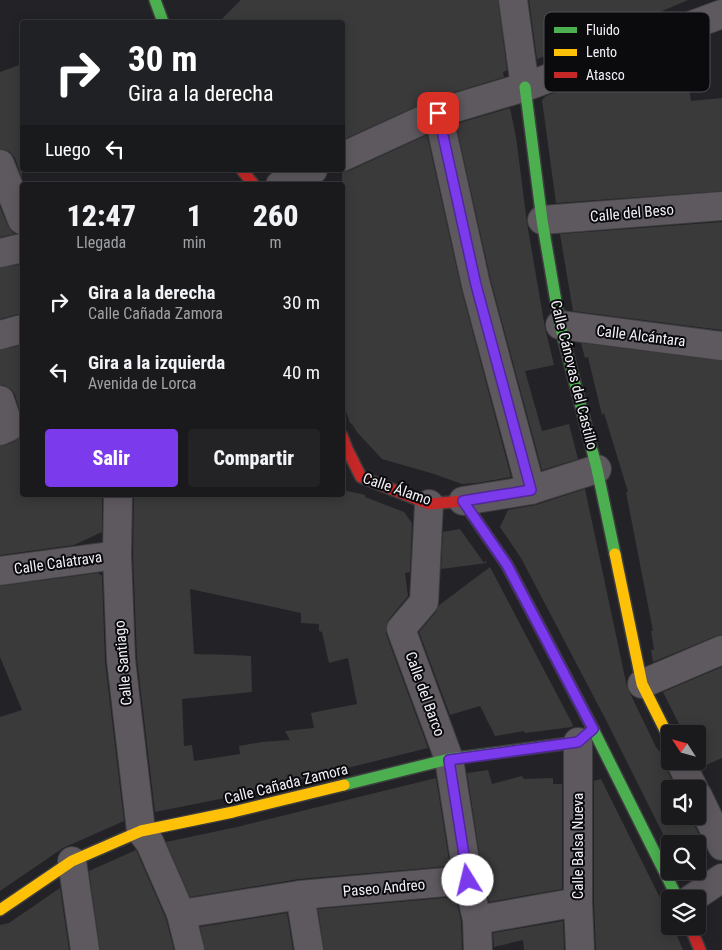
<!DOCTYPE html>
<html lang="es">
<meta charset="utf-8">
<style>
body{margin:0;font-family:"Roboto Condensed",sans-serif;background:#232326;color:#f1f3f6;height:100vh;display:flex;flex-direction:column;font-size:19px;white-space:nowrap}
*{box-sizing:border-box;margin:0}
p{font-size:16px;color:#9fa1a4}
.icon{flex:none;width:28px;height:28px;fill:none;stroke:currentColor;stroke-width:2;stroke-linecap:round;stroke-linejoin:round}
.map{position:relative;flex:1;overflow:hidden}
.sheet{position:absolute;left:20px;top:182px;width:325px;height:315px;display:flex;flex-direction:column;background:#1a1a1d;border-radius:5px;box-shadow:0 2px 12px #0003,0 0 0 1px #38383b}
.sheet>*{flex:none}
.guide{position:absolute;left:20px;top:20px;width:325px;height:152px;border-radius:5px;box-shadow:0 2px 12px #0003,0 0 0 1px #38383b;background:#202124;color:#fff;overflow:hidden}
.needle{width:32px;rotate:306deg}
.buttons{position:absolute;left:661px;top:725px;display:grid;gap:10px}
.buttons a{display:grid;place-items:center;width:45px;height:45px;border-radius:5px;background:#1a1a1d;box-shadow:0 2px 12px #0003,0 0 0 1px #38383b;font-size:25px}
.pin{position:absolute;display:grid;place-items:center;width:42px;height:42px;color:#fff;margin:-21px;border-radius:10px;box-shadow:0 2px 8px #0006}
.me{position:absolute;width:55px;margin:-28px;rotate:351deg;stroke-linejoin:round;filter:drop-shadow(0 0 4px #0008)}
.turn{display:flex;align-items:center;gap:18px;height:105px;padding:0 25px;font-size:22px}
.turn .icon{width:65px;height:65px;stroke-width:2.5}
.turn b{display:block;font-size:35px;line-height:42px}
.then{display:flex;align-items:center;height:48px;padding:0 25px;background:#0003;gap:10px;font-size:19px}
.eta{display:flex;justify-content:space-evenly;align-items:center;height:85px;text-align:center}
.eta b{font-size:30px;font-weight:800;line-height:35px}
.button{display:flex;gap:10px;margin-top:auto;padding:10px 25px}
.button a{flex:1;height:58px;border-radius:5px;background:#7c3aed;color:#fff;font-size:20px;font-weight:800;line-height:58px;text-align:center}
.button a+a{background:#232326;color:#f1f3f6}
ul{padding:0;list-style:none}
li{display:flex;align-items:center;gap:15px;height:70px;padding:0 25px}
li div{flex:1}
li b{display:block;font-size:19px}
li em{font-style:normal}
.map>svg:first-child{display:block}
</style>
<div class="map">
<svg width="722" height="950" viewBox="0 0 722 950">
<rect width="100%" height="100%" fill="#232327"/>
<!-- building -->
<g fill="#3b3a3a" fill-rule="evenodd">
<path d="M241 0H498L507 70 503 72 504 77 432 99 342 140V22H219Z"/>
<path d="M529 0H688L641 20 642 27 579 50 586 41 537 59Z"/>
<path d="M22 64V179L15 158 10 152 3 149H0V72Z"/>
<path d="M686 69 691 101 722 98V191L556 203 542 100 546 96 612 72 626 81Z"/>
<path d="M510 108 516 137 527 223 545 328 554 365 525 371 542 431 569 424 578 459 542 470 491 281 456 124Z"/>
<path d="M427 135 461 288 511 477 476 483 462 484 431 473 382 459 357 432 352 424 350 423 342 399V172L349 171Z"/>
<path d="M0 207 8 226 12 232 15 234 0 237Z"/>
<path d="M722 222V330L573 311 560 234Z"/>
<path d="M22 264V314H18L0 319V268Z"/>
<path d="M581 343 722 361V635L716 636 653 662 651 650H654L651 631H653L626 492H628L604 413 602 415 588 357 585 358Z"/>
<path d="M22 345V418L15 395 11 389 4 385H0V350Z"/>
<path d="M22 434V495H102V532L74 545 0 555V446L6 445 15 441 21 437Z"/>
<path d="M585 489 627 687 656 747 660 752 665 761 666 768 676 789H670V816H690L706 849 700 858 698 859V844H670V848L607 722 521 558 500 527 508 510 536 505Z"/>
<path d="M342 490 361 494 365 495V497L404 512 412 523 410 572 405 573 408 596 389 619 386 627V634L428 748 230 797 155 812 137 659 133 555 134 495H342ZM190 589 301 613V623L319 624V631L322 632 329 663 348 658 357 704 311 713 314 728 285 731 290 740 262 742 239 746 240 754 194 761 192 745 184 746 182 699 252 692 251 656 232 655 194 654Z"/>
<path d="M460 529 484 563 485 561 487 563 441 569 443 532Z"/>
<path d="M490 567 573 725 572 727 525 733 524 731 495 736 480 706 450 715 419 632 436 612 438 606Z"/>
<path d="M98 573 102 576 105 662 124 821 63 848 0 891V717L22 710 0 657V586Z"/>
<path d="M722 667V758L704 766 699 765 698 761V734H684L663 692Z"/>
<path d="M488 770 492 784 522 776 524 779 553 778V784H562V889L489 902 483 877 467 773Z"/>
<path d="M436 778 450 866 299 879 190 897 166 842 237 827Z"/>
<path d="M601 779 664 906 670 912V926H673L683 950H596L594 902V781Z"/>
<path d="M136 850 166 919 174 950H100L89 871Z"/>
<path d="M60 888 69 950H0V925L9 923Z"/>
<path d="M456 897 461 922 462 950H324L318 909Z"/>
<path d="M287 913 293 950H205L200 927Z"/>
<path d="M563 921 564 950H524L523 940 494 947 493 933Z"/>
</g>
<g fill="none" stroke-linecap="round" stroke-linejoin="round">
<!-- street casing -->
<g stroke="#3d3d3f" stroke-width="30">
<g id="street">
<path d="M513 0 525 87"/>
<path d="M438 113 476 285 531 490"/>
<path d="M342 157 438 113 525 87 722 14"/>
<path d="M0 164 22 220"/>
<path d="M280 185 313 170"/>
<path d="M542 220 722 206"/>
<path d="M0 253 22 248"/>
<path d="M560 325 722 346"/>
<path d="M0 335 22 329"/>
<path d="M0 400 9 427 0 431"/>
<path d="M118 495 117 555 121 660 141 831 150 843 181 914 190 950"/>
<path d="M463 501 531 490 597 469"/>
<path d="M429 504 424 602 401 629 449 759 468 880 477 920 478 950"/>
<path d="M0 571 117 555"/>
<path d="M642 684 722 650"/>
<path d="M578 742V902L580 950"/>
<path d="M680 761 694 789"/>
<path d="M698 796 722 846"/>
<path d="M72 861 85 950"/>
<path d="M300 895 309 950"/>
<path d="M691 899 722 878"/>
<path d="M181 914 300 895 468 880"/>
<path d="M477 920 578 902"/>
</g>
</g>
<!-- fast casing -->
<g stroke="#3d3d3f" stroke-width="14">
<g id="fast">
<path d="M155 0 163 22"/>
<path d="M525 87 542 220 560 325 597 469 615 554"/>
<path d="M546 639 593 729 678 899"/>
<path d="M344 785 449 759 578 742 593 729"/>
</g>
</g>
<!-- slow casing -->
<g stroke="#3d3d3f" stroke-width="14">
<g id="slow">
<path d="M615 554 642 684 670 740"/>
<path d="M0 910 72 861 141 831 233 812 344 785"/>
</g>
</g>
<!-- jam casing -->
<g stroke="#3d3d3f" stroke-width="14">
<g id="jam">
<path d="M242 170 254 185"/>
<path d="M342 436 347 449 361 477 429 504 463 501 507 565 546 639"/>
<path d="M690 926 700 950"/>
</g>
</g>
<!-- street -->
<use href="#street" stroke="#5e595f" stroke-width="28"/>
<!-- fast -->
<use href="#fast" stroke="#4caf50" stroke-width="11"/>
<!-- slow -->
<use href="#slow" stroke="#ffc107" stroke-width="11"/>
<!-- jam -->
<use href="#jam" stroke="#c62828" stroke-width="11"/>
</g>
<g fill="none" stroke-linecap="round" stroke-linejoin="round">
<!-- route casing -->
<g stroke="#51269a" stroke-width="12">
<path id="route" d="M438 113 476 285 531 490 463 501 507 565 593 729 578 742 449 760 468 880"/>
</g>
<!-- route -->
<use href="#route" stroke="#7c3aed" stroke-width="9"/>
</g>
<g text-anchor="middle" dominant-baseline="central" stroke-width="4" stroke-linejoin="round" paint-order="stroke">
<!-- street labels -->
<g font-size="15" fill="#f2f1f7" stroke="#0b0b0e">
<text transform="translate(632 213) rotate(-5)">Calle del Beso</text>
<text transform="translate(641 336) rotate(7)">Calle Alcántara</text>
<text transform="translate(574 375) rotate(76)">Calle Cánovas del Castillo</text>
<text transform="translate(397 489) rotate(19)">Calle Álamo</text>
<text transform="translate(58 563) rotate(-8)">Calle Calatrava</text>
<text transform="translate(123 663) rotate(-95)">Calle Santiago</text>
<text transform="translate(425 694) rotate(70)">Calle del Barco</text>
<text transform="translate(286 784) rotate(-14)">Calle Cañada Zamora</text>
<text transform="translate(578 846) rotate(-90)">Calle Balsa Nueva</text>
<text transform="translate(384 888) rotate(-5)">Paseo Andreo</text>
</g>
</g>
<!-- legend -->
<rect x="544" y="12" width="166" height="80" rx="8" fill="#0b0b0e" stroke="#505054" stroke-width="1"/>
<rect x="554" y="27" width="23" height="6" fill="#4caf50"/>
<rect x="554" y="49" width="23" height="7" fill="#ffc107"/>
<rect x="554" y="72" width="23" height="6" fill="#c62828"/>
<g font-size="14" fill="#f2f1f7">
<text x="586" y="35">Fluido</text>
<text x="586" y="57">Lento</text>
<text x="586" y="80">Atasco</text>
</g>
</svg>
<div class="buttons">
<a><svg class="needle" viewBox="-14 -14 28 28"><path d="M0-13l5 13h-10z" fill="#e53935"/><path d="M0 13l5-13h-10z" fill="#9fa1a4"/></svg></a>
<a><svg class="icon" aria-label="sound" viewBox="0 0 24 24"><path d="M4 9h4l5-4v14l-5-4H4zM17 9q2 3 0 6"/></svg></a>
<a><svg class="icon" aria-label="search" viewBox="0 0 24 24"><circle cx="10" cy="10" r="6"/><path d="M15 15l6 6"/></svg></a>
<a><svg class="icon" aria-label="layers" viewBox="0 0 24 24"><path d="M12 4l9 5-9 5-9-5zM3 14l9 5 9-5"/></svg></a>
</div>
<div class="pin" style="left:438px;top:113px;background:#d93025"><svg class="icon" aria-label="arrive" viewBox="0 0 24 24"><path d="M6 21V4h12l-3 4 3 4H6"/></svg></div>
<svg class="me" style="left:468px;top:880px" viewBox="-20 -20 40 40"><circle r="19" fill="#fff"/><path d="M0-13L10 11 0 6-10 11z" fill="#7c3aed"/></svg>
<div class="guide">
<div class="turn"><svg class="icon" aria-label="right" viewBox="0 0 24 24"><path d="M7 20v-9h11M14 6l5 5-5 5"/></svg><div><b>30 m</b>Gira a la derecha</div></div>
<div class="then">Luego<svg class="icon" aria-label="left" viewBox="0 0 24 24"><path d="M17 20v-9H6M10 6l-5 5 5 5"/></svg></div>
</div>
<section class="sheet">
<div class="eta">
<div><b>12:47</b><p>Llegada</p></div>
<div><b>1</b><p>min</p></div>
<div><b>260</b><p>m</p></div>
</div>
<ul>
<li><svg class="icon" aria-label="right" viewBox="0 0 24 24"><path d="M7 20v-9h11M14 6l5 5-5 5"/></svg><div><b>Gira a la derecha</b><p>Calle Cañada Zamora</p></div><em>30 m</em></li>
<li><svg class="icon" aria-label="left" viewBox="0 0 24 24"><path d="M17 20v-9H6M10 6l-5 5 5 5"/></svg><div><b>Gira a la izquierda</b><p>Avenida de Lorca</p></div><em>40 m</em></li>
</ul>
<div class="button"><a>Salir</a><a>Compartir</a></div>
</section>
</div>
